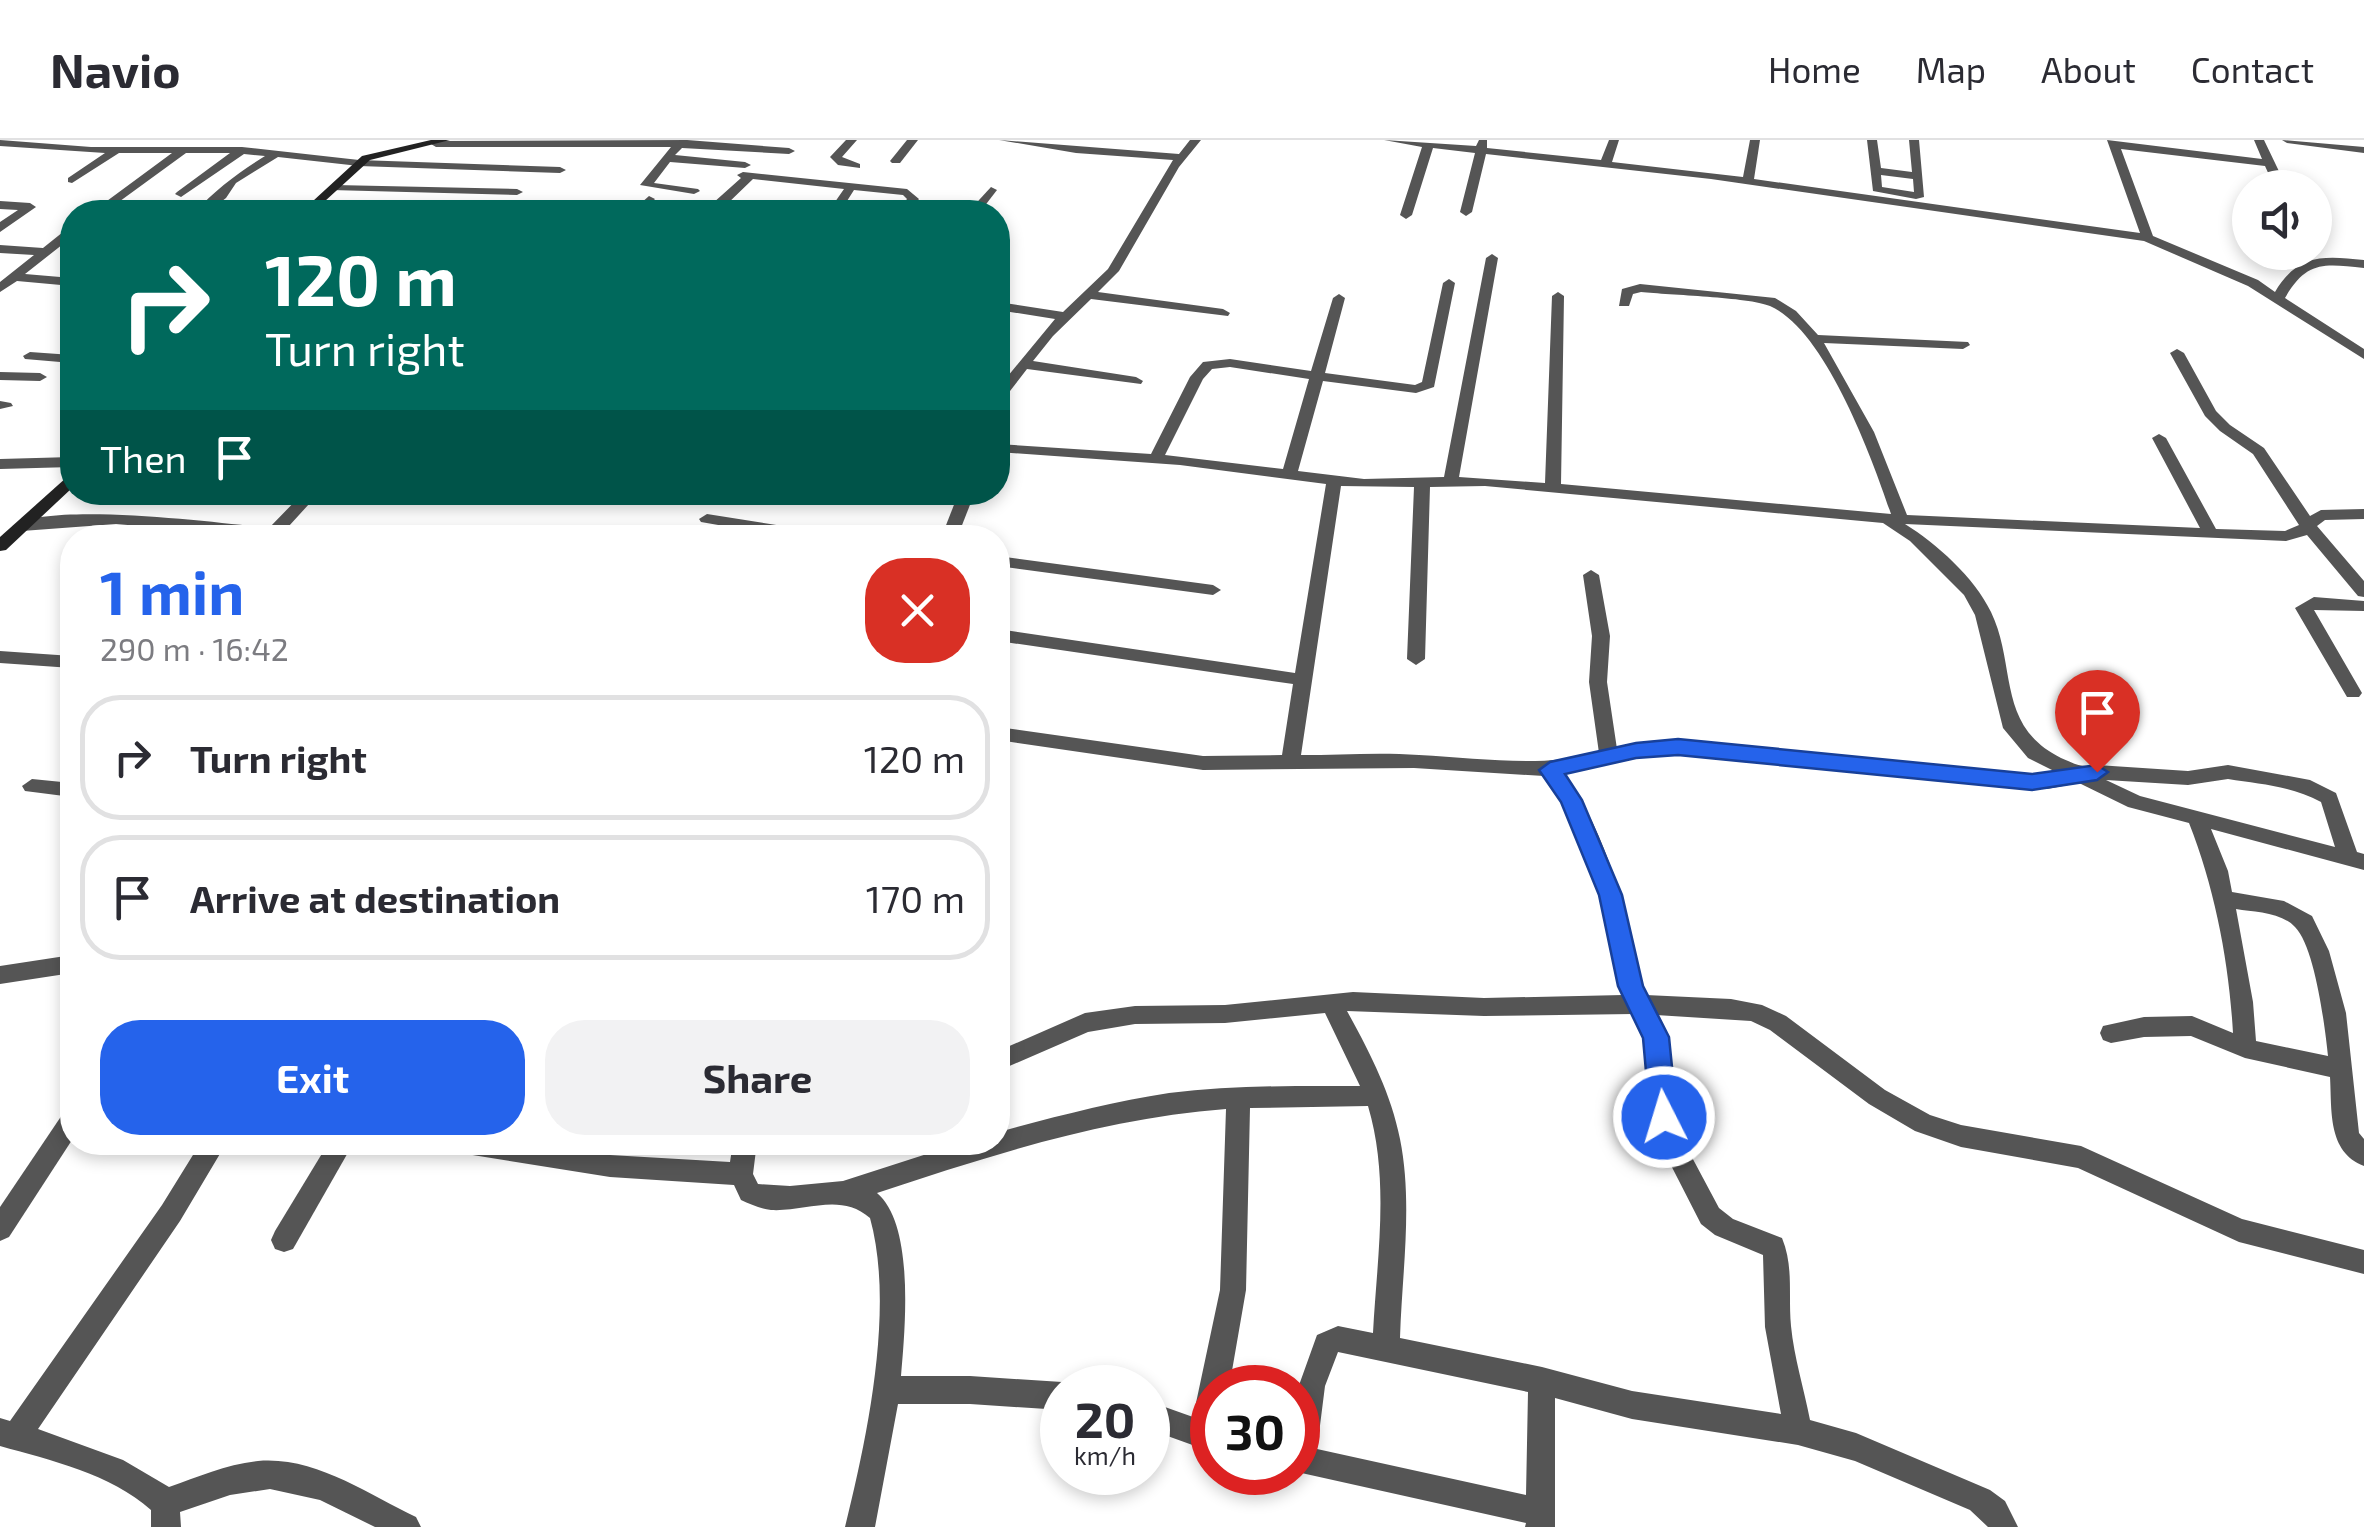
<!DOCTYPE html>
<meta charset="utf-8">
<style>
body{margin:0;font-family:"Exo 2",sans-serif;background:#f2f2f3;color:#2b2b33;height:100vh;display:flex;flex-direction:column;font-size:38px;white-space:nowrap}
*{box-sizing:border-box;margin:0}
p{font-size:32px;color:#7c7c81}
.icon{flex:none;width:55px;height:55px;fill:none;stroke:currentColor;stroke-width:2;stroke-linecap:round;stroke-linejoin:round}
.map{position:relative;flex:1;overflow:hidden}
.side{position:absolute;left:60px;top:385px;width:950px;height:630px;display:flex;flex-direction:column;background:#fff;border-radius:40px;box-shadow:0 5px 15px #0003}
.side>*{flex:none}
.hud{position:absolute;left:60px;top:60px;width:950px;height:305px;border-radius:40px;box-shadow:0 5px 15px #0003;background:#00695c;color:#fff;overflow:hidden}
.tools{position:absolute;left:2232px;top:30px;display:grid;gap:20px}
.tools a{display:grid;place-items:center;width:100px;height:100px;border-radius:50%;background:#fff;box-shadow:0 5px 15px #0003;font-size:50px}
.speed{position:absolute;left:1040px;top:1225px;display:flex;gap:20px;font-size:50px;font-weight:700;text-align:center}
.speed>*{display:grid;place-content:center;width:130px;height:130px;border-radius:50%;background:#fff;box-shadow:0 5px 15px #0003;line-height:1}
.speed small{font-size:25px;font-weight:400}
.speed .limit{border:15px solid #d22;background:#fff;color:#111}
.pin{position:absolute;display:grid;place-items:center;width:85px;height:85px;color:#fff;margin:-102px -42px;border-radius:50% 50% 50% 0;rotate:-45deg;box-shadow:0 0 10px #0007}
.pin .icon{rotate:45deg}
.me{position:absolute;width:110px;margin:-55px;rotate:355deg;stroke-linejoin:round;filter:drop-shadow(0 0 8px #0008)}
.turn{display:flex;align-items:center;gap:35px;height:210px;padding:0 40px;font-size:45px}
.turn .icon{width:130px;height:130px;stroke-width:2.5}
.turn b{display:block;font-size:70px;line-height:85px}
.then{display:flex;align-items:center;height:95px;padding:0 40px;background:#0003;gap:20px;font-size:38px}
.round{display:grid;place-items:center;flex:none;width:105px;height:105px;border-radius:40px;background:#f2f2f3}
.headline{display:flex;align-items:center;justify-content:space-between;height:170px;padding:0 40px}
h1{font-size:60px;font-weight:700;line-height:75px;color:#2563eb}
.button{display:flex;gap:20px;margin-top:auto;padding:20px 40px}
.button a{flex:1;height:115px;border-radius:40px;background:#2563eb;color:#fff;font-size:40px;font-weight:700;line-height:115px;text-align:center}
.button a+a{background:#f2f2f3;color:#2b2b33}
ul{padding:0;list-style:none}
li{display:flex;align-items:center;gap:30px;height:125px;margin:0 20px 15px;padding:0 20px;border:5px solid #e1e1e2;border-radius:40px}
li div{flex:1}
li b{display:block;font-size:38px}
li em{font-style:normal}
header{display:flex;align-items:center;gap:60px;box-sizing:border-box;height:140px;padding:0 50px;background:#fff;border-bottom:2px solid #e1e1e2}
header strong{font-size:48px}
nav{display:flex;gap:55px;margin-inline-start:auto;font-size:35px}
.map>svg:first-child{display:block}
</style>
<header>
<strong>Navio</strong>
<nav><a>Home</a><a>Map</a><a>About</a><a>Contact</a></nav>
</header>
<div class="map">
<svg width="2364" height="1387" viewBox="0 0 2364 1387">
<rect width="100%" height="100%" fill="#fff"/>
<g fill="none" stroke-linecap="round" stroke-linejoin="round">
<!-- street -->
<g fill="#555" fill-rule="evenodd">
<path d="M0 0 91 7H242L359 20 560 27 566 30 560 33 359 26 278 17 236 43 226 58 208 72H195C215 50 239 32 265 16L244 14 181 57 175 54 177 52 230 13H186L105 72H92L172 13H119L72 43 68 42V38L105 13 0 6Z"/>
<path d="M687 0 789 8 795 11 789 14 682 8 675 15 745 22 751 25 745 28 670 22 654 43 698 49 700 51 694 54 640 45 671 7H436L431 4 436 1Z"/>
<path d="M846 0H857L842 17 860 24V28L838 25 830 17Z"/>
<path d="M907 0H918L900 23H892L890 21Z"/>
<path d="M999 0 1179 14 1190 0H1201L1179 27 1119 131 1098 152 1223 169 1230 173 1228 176 1091 159 1053 196 1033 221 1136 237 1143 241 1141 244 1027 229 1003 260 998 261V248L1055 179 998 170V162L1063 172 1108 129 1173 20 1076 13Z"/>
<path d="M1384 0 1476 6 1479 0H1487V8L1601 20 1609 0H1619L1612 22 1743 37 1750 0H1760L1754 39 2140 93 2107 0 2262 19 2254 0H2264L2287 48H2275L2265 26 2121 9 2153 96 2258 140 2275 152C2298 113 2324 116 2364 120V128C2324 124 2307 120 2285 158L2364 209V219L2248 146 2144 101 1711 39 1486 14 1472 72 1466 76 1460 72 1475 13 1433 8 1412 75 1406 79 1400 75 1422 7Z"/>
<path d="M1867 0H1877L1881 28 1912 32 1909 0H1919L1924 57 1916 59 1873 51ZM1881 35 1913 39 1914 52 1882 47Z"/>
<path d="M2282 0 2364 7V13L2287 3Z"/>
<path d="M743 32 907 49 919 59 909 72H897L907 59 903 55 854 50 840 72H828L844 49 753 39 725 66 755 68 761 72H703L741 38 737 35Z"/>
<path d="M335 45 517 49 523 52 517 55 331 50 329 48Z"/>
<path d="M991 47 997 50 980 72H968Z"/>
<path d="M649 56 655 59 643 72H631Z"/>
<path d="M0 61 30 63 36 67 0 92V82L18 70 0 69Z"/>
<path d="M68 88H72V97L25 134 72 138V146L17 141 0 152V142L34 115 0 113V105L43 108Z"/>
<path d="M1492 114 1498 118 1459 337 1545 343 1552 156 1558 152 1564 156 1561 344 1891 374C1872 318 1826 191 1770 166 1748 157 1669 155 1641 152L1633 154 1629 166H1619L1622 149 1640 144 1775 158 1796 171 1818 195 1968 202 1970 205 1963 209 1824 203 1874 292 1907 375 2200 388 2152 298 2159 294 2166 298 2216 389 2285 391 2299 385 2253 314 2220 291 2205 276 2170 213 2177 209 2184 213 2216 271 2230 285 2264 308 2310 376 2321 370 2364 369V379L2325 380 2317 386 2364 441V457L2358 456 2307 395 2286 401 1905 384C1937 404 1974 437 1991 472 2017 526 1996 586 2061 618 2075 624 2081 628 2097 625L2188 631 2228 625 2310 640 2336 653 2357 712 2364 714V730L2211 689 2228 731 2232 752 2284 761 2312 776 2329 811 2346 873 2359 993 2364 999V1026C2327 1012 2332 969 2330 937L2245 918 2191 896 2144 897 2111 903 2103 900 2100 893 2103 886 2144 877 2192 876 2233 893C2229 822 2215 749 2189 683L2128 667 2079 643 2047 649 2016 648 1678 614 1650 615 1564 634C1608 695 1627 773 1641 846L1646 855 1731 859 1762 865 1786 876 1885 950 1930 975 1961 985 2081 1006 2242 1079 2364 1110V1134L2239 1102 2078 1028 1961 1007 1915 991 1869 964 1770 890 1751 881 1656 875 1667 897 1679 993 1719 1068 1733 1079 1782 1098C1794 1127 1788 1156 1791 1186 1794 1217 1804 1249 1810 1280L1856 1293 1990 1350 2005 1361 2018 1387H1988L1970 1370 1855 1321 1798 1305 1632 1279 1555 1258V1387H1525L1526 1383 1297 1332 1298 1248 1317 1195 1338 1186 1373 1193C1377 1117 1390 1040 1368 966L1250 968 1246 1150 1229 1248H1212V1312L1148 1289V1261L1193 1277 1220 1150 1226 969C1106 978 991 1015 877 1053 915 1085 905 1190 901 1236H970L1062 1242 1072 1248H1062V1270L970 1264H898L875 1387H845C867 1298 895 1168 870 1078 840 1052 806 1072 771 1070 761 1069 750 1064 741 1060L734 1045 610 1037 460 1013 451 1010 448 1002H532L610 1015 730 1022 733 1002H757L753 1034 758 1044 790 1046 843 1041 964 1002H998V992C1054 977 1111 962 1169 953 1232 945 1297 946 1360 946L1325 873 1225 883 1135 884 1088 892 998 931V911L1085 873 1135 866 1225 865 1353 852 1484 858 1623 855 1605 771 1562 662 1544 636 1414 628 1203 630 998 600V587L1203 616 1282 615 1293 544 998 501V489L1295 533 1326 344 1180 325 998 312V304L1151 314 1190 237 1203 222 1230 219 1311 231 1333 158 1339 154 1345 158 1325 233 1415 245 1422 242 1443 143 1449 139 1455 143 1434 247 1416 253 1323 241 1298 331 1364 339 1444 337 1486 118ZM1230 227 1309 239 1283 329 1165 315 1203 239 1212 229ZM1341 346 1414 347 1407 519 1416 525 1425 519 1430 347 1485 346 1883 383 1910 401 1964 455 1975 475 2003 588 2028 618 2058 633 2016 634 1678 600 1650 601 1617 609 1607 542 1610 496 1599 435 1591 430 1583 435 1592 496 1589 542 1599 613C1539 628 1480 618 1419 615 1380 612 1340 615 1301 615ZM2228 639C2260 644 2292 646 2321 662L2335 707 2140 656 2106 640 2188 645ZM2236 769C2254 772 2281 772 2295 787 2315 807 2325 887 2328 916L2256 901 2253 862ZM1347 871 1484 876 1633 874 1645 897 1655 994 1701 1084 1715 1095 1763 1115 1765 1187 1781 1274 1632 1251 1542 1227 1400 1198C1402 1132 1413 1064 1400 999 1391 953 1369 911 1347 871ZM1338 1212 1528 1252 1526 1355 1317 1309 1325 1246Z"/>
<path d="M30 212 72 215V223L25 219 23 216Z"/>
<path d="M0 232 40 233 47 237 40 241 0 240Z"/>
<path d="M0 261 11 263 13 266 0 269Z"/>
<path d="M72 317V327L0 329V319Z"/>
<path d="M304 352H320L278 398 116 384 22 391 14 386C48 361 221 383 269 388Z"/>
<path d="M959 352H975L957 398H941Z"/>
<path d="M707 374 827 393 835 398H793L701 382 699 379Z"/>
<path d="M998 416 1213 445 1221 450 1213 455 998 426Z"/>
<path d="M2314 457 2364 461V471L2314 470 2362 553 2359 557H2347L2295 468Z"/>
<path d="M0 511 72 516V528L0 523Z"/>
<path d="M32 639 72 643V657L25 651 22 646Z"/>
<path d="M72 815V833L0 844V826Z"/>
<path d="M72 969V1000L9 1097 0 1101V1067L64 972Z"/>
<path d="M201 1002H227L180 1081 38 1289 123 1320 169 1347C198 1337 227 1324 258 1321 315 1316 367 1354 416 1377L421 1387H375L320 1360 270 1349 230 1355 180 1372 181 1387H151V1370C111 1334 50 1320 0 1306V1278L10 1281 162 1065Z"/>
<path d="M329 1002H354L293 1109 284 1112 275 1109 271 1100 275 1091Z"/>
</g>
<!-- secondary -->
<g fill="#222" fill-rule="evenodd">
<path d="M431 0H450L370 20 313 72H301L362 16Z"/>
<path d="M72 335V348L6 410 0 411V397L67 337Z"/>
</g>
</g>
<!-- route -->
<path fill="#2563eb" stroke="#184099" stroke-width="2.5" d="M1678 599 2032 634 2097 625 2108 632 2097 640 2032 650 1678 615 1636 618 1565 634 1582 660 1622 755 1643 846 1669 897 1677 977 1673 986 1664 989 1654 986 1650 977 1643 898 1618 846 1599 755 1561 662 1539 630 1550 622 1636 603Z"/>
</svg>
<div class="tools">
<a><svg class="icon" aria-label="sound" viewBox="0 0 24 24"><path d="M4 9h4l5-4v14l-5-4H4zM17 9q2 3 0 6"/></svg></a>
</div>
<div class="speed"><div>20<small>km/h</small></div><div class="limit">30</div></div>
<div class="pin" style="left:2097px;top:632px;background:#d93025"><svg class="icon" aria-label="arrive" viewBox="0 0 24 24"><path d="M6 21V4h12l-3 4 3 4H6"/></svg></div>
<svg class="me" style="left:1664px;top:977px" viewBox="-20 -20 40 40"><circle r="17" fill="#2563eb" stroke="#fff" stroke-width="3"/><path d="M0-11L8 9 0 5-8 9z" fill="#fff"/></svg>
<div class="hud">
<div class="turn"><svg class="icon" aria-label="right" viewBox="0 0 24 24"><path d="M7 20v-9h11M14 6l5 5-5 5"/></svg><div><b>120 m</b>Turn right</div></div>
<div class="then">Then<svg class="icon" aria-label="arrive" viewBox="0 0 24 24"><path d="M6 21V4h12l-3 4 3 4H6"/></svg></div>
</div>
<section class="side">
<div class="headline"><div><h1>1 min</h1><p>290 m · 16:42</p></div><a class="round" style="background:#d93025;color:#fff"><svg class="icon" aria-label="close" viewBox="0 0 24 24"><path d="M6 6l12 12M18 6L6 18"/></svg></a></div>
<ul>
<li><svg class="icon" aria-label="right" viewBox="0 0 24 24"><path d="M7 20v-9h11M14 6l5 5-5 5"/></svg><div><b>Turn right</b></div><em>120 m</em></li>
<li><svg class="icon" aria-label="arrive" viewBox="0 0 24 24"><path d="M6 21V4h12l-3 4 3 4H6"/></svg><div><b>Arrive at destination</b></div><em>170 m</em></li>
</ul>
<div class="button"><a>Exit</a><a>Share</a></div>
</section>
</div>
